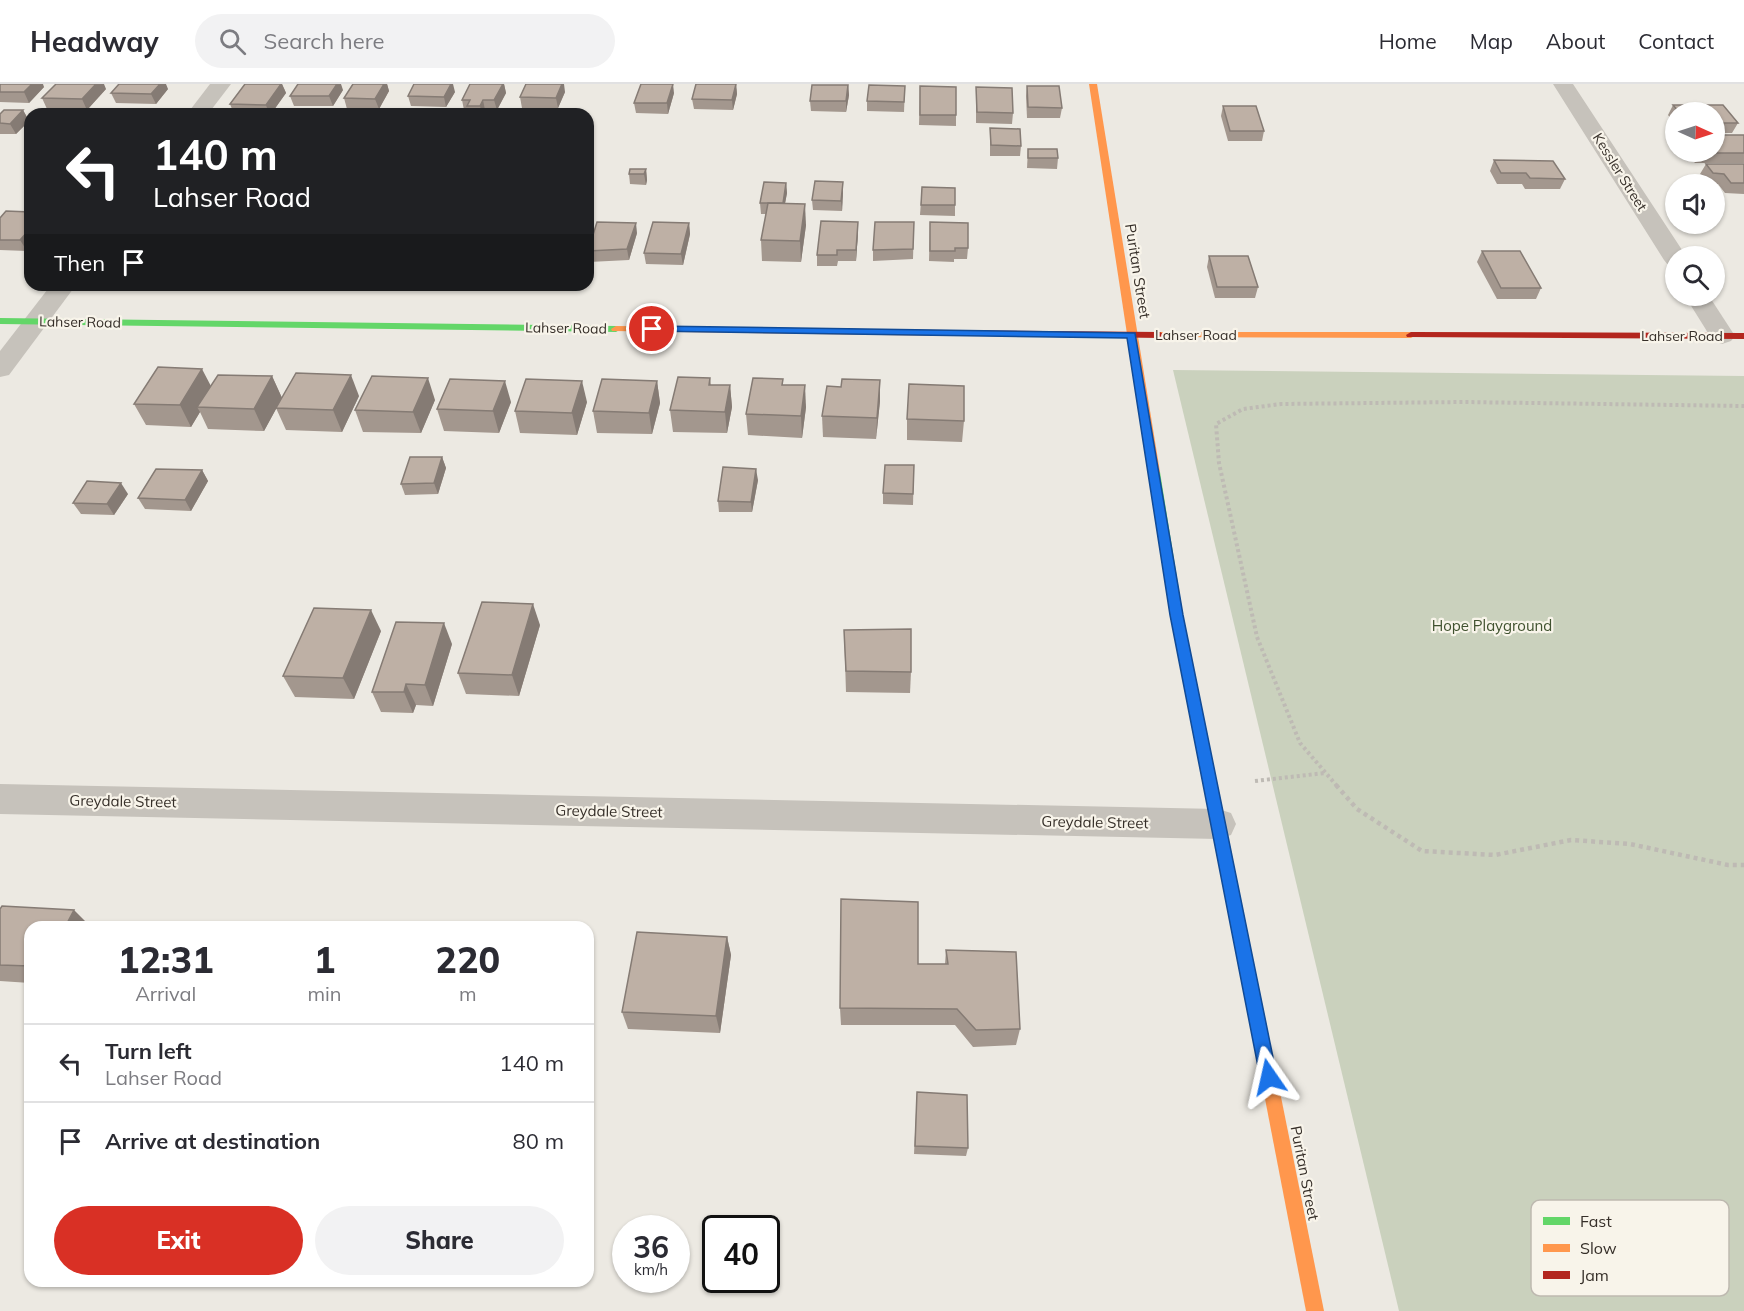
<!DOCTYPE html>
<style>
body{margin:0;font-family:Mulish,sans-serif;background:#f2f2f3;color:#2b2b33;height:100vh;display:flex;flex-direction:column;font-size:22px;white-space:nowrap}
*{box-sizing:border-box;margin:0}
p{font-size:20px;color:#7c7c81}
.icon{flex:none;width:33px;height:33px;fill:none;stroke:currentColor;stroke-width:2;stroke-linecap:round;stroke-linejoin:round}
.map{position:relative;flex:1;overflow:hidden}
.sheet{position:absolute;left:24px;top:837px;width:570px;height:366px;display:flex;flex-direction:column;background:#fff;border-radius:18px;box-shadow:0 2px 4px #0004}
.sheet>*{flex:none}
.top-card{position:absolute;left:24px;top:24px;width:570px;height:183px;border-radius:18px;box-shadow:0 2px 4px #0004;background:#202124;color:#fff;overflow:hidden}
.needle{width:39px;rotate:93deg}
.buttons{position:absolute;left:1665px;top:18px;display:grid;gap:12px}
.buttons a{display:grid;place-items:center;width:60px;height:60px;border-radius:50%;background:#fff;box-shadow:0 2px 4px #0004;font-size:30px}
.speed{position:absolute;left:612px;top:1131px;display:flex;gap:12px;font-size:30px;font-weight:700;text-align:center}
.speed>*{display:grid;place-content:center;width:78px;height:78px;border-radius:50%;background:#fff;box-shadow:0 2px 4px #0004;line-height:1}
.speed small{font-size:15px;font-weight:400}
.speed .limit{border:3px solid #111;border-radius:9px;background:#fff;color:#111}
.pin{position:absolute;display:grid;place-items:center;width:51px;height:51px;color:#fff;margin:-26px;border:3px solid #fff;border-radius:50%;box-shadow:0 2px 6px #0007}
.me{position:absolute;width:66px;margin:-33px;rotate:349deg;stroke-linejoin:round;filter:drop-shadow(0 0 4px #0008)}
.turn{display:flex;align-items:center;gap:21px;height:126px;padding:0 30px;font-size:27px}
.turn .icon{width:78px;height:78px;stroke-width:2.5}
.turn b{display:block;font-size:42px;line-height:51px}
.then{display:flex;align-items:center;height:57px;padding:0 30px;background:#0003;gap:12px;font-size:22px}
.eta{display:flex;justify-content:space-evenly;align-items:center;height:102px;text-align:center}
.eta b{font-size:36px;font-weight:800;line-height:42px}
.action{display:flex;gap:12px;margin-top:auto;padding:12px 30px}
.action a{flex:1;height:69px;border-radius:36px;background:#d93025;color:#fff;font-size:24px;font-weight:800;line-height:69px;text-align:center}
.action a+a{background:#f2f2f3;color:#2b2b33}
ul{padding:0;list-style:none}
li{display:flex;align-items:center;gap:18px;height:78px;padding:0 30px;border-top:2px solid #e1e1e2}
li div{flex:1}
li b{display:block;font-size:22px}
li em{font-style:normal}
header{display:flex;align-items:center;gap:36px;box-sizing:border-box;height:84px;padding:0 30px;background:#fff;border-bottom:2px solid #e1e1e2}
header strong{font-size:28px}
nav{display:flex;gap:33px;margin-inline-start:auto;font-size:21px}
.search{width:420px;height:54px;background:#f2f2f3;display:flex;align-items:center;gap:15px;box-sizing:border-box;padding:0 21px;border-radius:33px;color:#7c7c81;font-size:22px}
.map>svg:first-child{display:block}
</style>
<header>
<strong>Headway</strong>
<div class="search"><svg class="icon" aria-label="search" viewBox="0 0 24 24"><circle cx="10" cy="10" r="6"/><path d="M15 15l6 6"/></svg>Search here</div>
<nav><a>Home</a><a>Map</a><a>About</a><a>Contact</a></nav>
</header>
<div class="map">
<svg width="1744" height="1227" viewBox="0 0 1744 1227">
<rect width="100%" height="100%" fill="#ece9e2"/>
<!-- green -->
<path fill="#cad1bd" d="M1173 286 1744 292V1227H1399Z"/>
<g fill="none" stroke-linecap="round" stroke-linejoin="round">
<!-- path-far1 -->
<g stroke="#bebab4" stroke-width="4" stroke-dasharray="3 3" stroke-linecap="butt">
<path d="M1255 697 1325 689"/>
<path d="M1337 702 1300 659 1257 553 1219 379 1216 340 1243 325 1281 320 1463 318 1744 322"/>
</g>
<!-- path -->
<path stroke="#bebab4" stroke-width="4.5" stroke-dasharray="4 4" stroke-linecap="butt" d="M1336 701 1357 725 1422 767 1495 771 1571 756 1630 760 1728 781H1744"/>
<!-- street -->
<g fill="#c6c2bb" fill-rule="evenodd">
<path d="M210 0H231L208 30H187Z"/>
<path d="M1553 0H1573L1686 172H1676V183L1668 181 1664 176Z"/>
<path d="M51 201H76L9 291 0 293V267Z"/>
<path d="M1685 212H1709L1735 252 1731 257 1722 260 1713 257Z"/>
<path d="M0 700 1218 725 1231 729 1236 740 1231 751 1218 755 0 730Z"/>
</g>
<!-- fast -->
<g fill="#63d668" fill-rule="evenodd">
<path d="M0 234 616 242 621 245 616 248 0 240Z"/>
<path d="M1154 384 1160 388 1183 531 1270 958 1268 964 1262 966 1256 964 1254 958 1171 531 1148 388Z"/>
</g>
<!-- slow -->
<g fill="#ff974d" fill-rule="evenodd">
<path d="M1089 0H1097L1160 388 1154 392 1148 388Z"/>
<path d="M616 242 949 246 954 249 949 252 612 247 611 245Z"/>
<path d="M1160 248H1411L1416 251 1411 254 1156 253 1155 251Z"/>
<path d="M1262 950 1268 952 1270 958 1324 1227H1306L1254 958 1256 952Z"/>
</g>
<!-- jam -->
<g fill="#b3261e" fill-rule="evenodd">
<path d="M949 246 1160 248 1165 251 1160 254 945 251V247Z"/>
<path d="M1411 248 1744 249V255L1407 253 1406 251Z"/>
</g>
</g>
<!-- wall -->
<g fill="#a3978e">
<path d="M0 0 44 3 29 19 0 18Z"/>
<path d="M245 0H282L286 9 271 30H234L230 20Z"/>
<path d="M353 0H387L389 7 379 25H347L344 14Z"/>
<path d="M470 0H504L506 9 497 26H485L484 30H469L468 26H464L462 16Z"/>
<path d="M736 0 737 10 733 26 694 25 692 15Z"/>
<path d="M848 1 849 11 846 28 811 27 810 17Z"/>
<path d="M905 2 904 28 867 27V17Z"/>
<path d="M920 2 956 31V42L919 41Z"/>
<path d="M1027 2 1062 24 1060 34H1027L1026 12Z"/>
<path d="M976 3 1013 29 1012 40 976 39Z"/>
<path d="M106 5 87 26 47 25 42 14Z"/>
<path d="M168 5 156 20 116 19 111 9Z"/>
<path d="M343 6 333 22H294L290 12Z"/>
<path d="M455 8 446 23 411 22 408 12Z"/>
<path d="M565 8 558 24H522L520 13Z"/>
<path d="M674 9 668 30 636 29 634 19Z"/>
<path d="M1673 21H1723L1738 39 1732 49H1714V28H1676V41L1668 31Z"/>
<path d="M1223 22 1264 47 1262 57H1228L1221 32Z"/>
<path d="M23 26 29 37 16 50H0V30Z"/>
<path d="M990 44 1021 62 1020 72H990Z"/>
<path d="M1744 51V79H1695L1686 68H1714Z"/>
<path d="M1028 65 1058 74 1057 85 1027 84Z"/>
<path d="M1494 76 1565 95 1560 105H1525L1522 100H1497L1490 87Z"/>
<path d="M1706 80H1744V110L1725 109 1718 100H1708L1700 90Z"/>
<path d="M646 85 647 96 646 101 630 100 629 90Z"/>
<path d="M786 99 787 109 785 119 806 141 801 178 762 177 761 156 766 130H761L760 119Z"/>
<path d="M922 103 955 121V132L920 131Z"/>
<path d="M843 108 842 127 813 126 812 116Z"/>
<path d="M6 127 27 167 0 166V134Z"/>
<path d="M858 138V149L856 177H838L837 182H817V171Z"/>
<path d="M914 138 913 175 873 177V166Z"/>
<path d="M930 138 968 164 967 175H954V178L929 177Z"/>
<path d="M689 139 690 150 683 181 646 180 644 169Z"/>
<path d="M637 149 629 176 589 178 588 165Z"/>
<path d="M1482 167 1541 204 1536 215H1497L1477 178Z"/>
<path d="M1209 172 1258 203 1255 214H1215L1207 183Z"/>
<path d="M272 292 282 314 264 347 208 345 200 328 191 343 146 341 134 320 211 302Z"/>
<path d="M710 294 711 301H730L732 323 727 349 673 348 670 326Z"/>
<path d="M783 295V301L806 323 802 354 748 351 746 330Z"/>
<path d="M880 296V317L876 355 823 353 822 332 841 303Z"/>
<path d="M657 297 660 319 652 350 597 349 593 327Z"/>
<path d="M359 312 342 348 286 346 276 324Z"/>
<path d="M435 316 421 349 363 348 355 326Z"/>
<path d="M511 318 499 349 444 347 437 325Z"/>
<path d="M587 318 577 351 520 349 515 327Z"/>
<path d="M907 335 964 337 962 358 907 356Z"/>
<path d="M442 373 446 384 438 410 405 411 401 400Z"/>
<path d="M914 381 913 421 883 420V409Z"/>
<path d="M202 386 208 397 191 427 145 425 138 414Z"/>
<path d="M758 396 752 428H719L718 417Z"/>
<path d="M128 410 114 431 81 430 73 419Z"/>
<path d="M540 541 519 612 466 610 458 589Z"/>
<path d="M844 546 911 588 910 609 846 608Z"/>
<path d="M381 547 354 615 295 613 283 592Z"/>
<path d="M452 560 433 622 416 621 413 629 381 628 372 608Z"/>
<path d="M0 825 30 843V899L0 897Z"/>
<path d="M727 853 731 871 720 949 628 945 622 928Z"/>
<path d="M946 866 1020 945 1016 961 973 963 955 941H841L840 924 918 880H945Z"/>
<path d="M917 1008 968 1064 966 1072 914 1070Z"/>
</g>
<!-- shaded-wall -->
<g fill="#857b74">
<path d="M32 0H43L44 3 29 19 24 8Z"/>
<path d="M96 0H104L106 5 87 26 82 15Z"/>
<path d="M160 0H166L168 5 156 20 151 10Z"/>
<path d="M281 0H282L286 9 271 30H269L266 21Z"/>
<path d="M337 0H341L343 6 333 22 329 12Z"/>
<path d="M384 0H387L389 7 379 25 375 15Z"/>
<path d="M451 0H453L455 8 446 23 444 13Z"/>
<path d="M503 0H504L506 9 497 26 494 16Z"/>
<path d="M562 0H564L565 8 558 24 556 14Z"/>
<path d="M673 0 674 9 668 30 667 19Z"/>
<path d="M736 0 737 10 733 26 732 16Z"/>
<path d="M848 1 849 11 846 28V17Z"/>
<path d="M483 16 485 26 484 30H482L480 22Z"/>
<path d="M23 26 29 37 16 50 10 40Z"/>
<path d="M646 85 647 96 646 101 644 90Z"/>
<path d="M843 98V108L842 127 841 117Z"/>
<path d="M786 99 787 109 783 130V120Z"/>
<path d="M805 120 806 141 801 178 800 157Z"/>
<path d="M858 138V149L856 177V166Z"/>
<path d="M636 139 637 149 629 176 627 165Z"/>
<path d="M689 139 690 150 683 181 681 170Z"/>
<path d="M30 145V163L27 167 20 156Z"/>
<path d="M202 285 213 306 197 323 200 328 191 343 180 321Z"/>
<path d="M351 291 359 312 342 348 333 326Z"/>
<path d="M272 292 282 314 264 347 254 325Z"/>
<path d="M428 294 435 316 421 349 413 328Z"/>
<path d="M880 296V317L876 355 877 334Z"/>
<path d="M505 297 511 318 499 349 493 327Z"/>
<path d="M582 297 587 318 577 351 572 329Z"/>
<path d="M657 297 660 319 652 350 649 329Z"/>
<path d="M730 301 732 323 727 349 725 328Z"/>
<path d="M805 301 806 323 802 354 801 332Z"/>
<path d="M442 373 446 384 438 410 434 399Z"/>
<path d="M756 385 758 396 752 428 751 418Z"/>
<path d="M202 386 208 397 191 427 185 416Z"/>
<path d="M121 399 128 410 114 431 107 420Z"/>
<path d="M533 520 540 541 519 612 512 591Z"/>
<path d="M371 526 381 547 354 615 343 594Z"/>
<path d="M444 539 452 560 433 622 425 601Z"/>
<path d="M406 600 416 621 413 629 404 608Z"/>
<path d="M74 826 91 843H65Z"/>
<path d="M727 853 731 871 720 949 716 932Z"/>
</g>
<!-- building -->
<g fill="#beb0a5" stroke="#857b74" stroke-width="1.5">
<path d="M0 0H32L24 8H0Z"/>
<path d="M56 0H96L82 15 42 14Z"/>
<path d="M119 0H160L151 10 111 9Z"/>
<path d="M245 0H281L266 21 230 20Z"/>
<path d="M298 0H337L329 12H290Z"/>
<path d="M353 0H384L375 15 344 14Z"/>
<path d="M414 0H451L444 13 408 12Z"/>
<path d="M470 0H503L494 16H483L480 22H467L470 16H462Z"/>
<path d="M526 0H562L556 14 520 13Z"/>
<path d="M641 0H673L667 19H634Z"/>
<path d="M696 0H736L732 16 692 15Z"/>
<path d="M812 1H848L846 17H810Z"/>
<path d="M869 1 905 2 904 18 867 17Z"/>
<path d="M920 2 956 3V31H920Z"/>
<path d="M1027 2H1059L1062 24 1028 23Z"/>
<path d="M976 3 1012 4 1013 29 977 28Z"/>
<path d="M1673 21H1723L1738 39H1714V28H1679Z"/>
<path d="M1223 22H1256L1264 47H1230Z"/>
<path d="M4 26H23L10 40 0 39V30Z"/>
<path d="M69 26 89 27 86 30H65Z"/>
<path d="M990 44 1020 45 1021 62 991 61Z"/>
<path d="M1714 51H1744V69H1700V68H1714Z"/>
<path d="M1028 65H1057L1058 74H1028Z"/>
<path d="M1494 76 1553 77 1565 95 1530 94 1526 89H1501Z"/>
<path d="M1706 80H1744V99H1731L1724 90 1713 89Z"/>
<path d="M630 85H646L644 90H629Z"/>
<path d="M815 97 843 98 841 117 812 116Z"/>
<path d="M764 98 786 99 783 119H760Z"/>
<path d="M922 103 955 104V121H921Z"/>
<path d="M768 119 805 120 800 157 761 156Z"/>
<path d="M6 127 30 128V145L20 156H0V134Z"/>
<path d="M821 137 858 138 856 166H837V171H817Z"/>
<path d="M597 138 636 139 627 165 588 167Z"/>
<path d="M653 138 689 139 681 170 644 169Z"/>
<path d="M875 138H914L913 165 873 166Z"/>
<path d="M930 138 968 139V164H955V167H930Z"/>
<path d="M1482 167H1520L1541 204H1501Z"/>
<path d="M1209 172H1248L1258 203H1217Z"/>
<path d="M158 283 202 285 180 321 134 320Z"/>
<path d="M296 289 351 291 333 326 276 324Z"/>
<path d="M218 291 272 292 254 325 197 323Z"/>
<path d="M372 292 428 294 413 328 355 326Z"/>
<path d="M678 293 710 294 709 301H730L725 328 670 326Z"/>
<path d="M753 294 783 295 782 301H805L801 332 746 330Z"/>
<path d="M450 295 505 297 493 327 437 325Z"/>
<path d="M526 295 582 297 572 329 515 327Z"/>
<path d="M602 295 657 297 649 329 593 327Z"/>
<path d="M842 295 880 296 877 334 822 332 827 302 841 303Z"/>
<path d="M909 300 964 302V337L907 335Z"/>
<path d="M410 373H442L434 399 401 400Z"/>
<path d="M885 381H914L913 410 883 409Z"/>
<path d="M723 383 756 385 751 418 718 417Z"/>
<path d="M156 385 202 386 185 416 138 414Z"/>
<path d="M87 397 121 399 107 420 73 419Z"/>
<path d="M482 518 533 520 512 591 458 589Z"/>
<path d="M314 524 371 526 343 594 283 592Z"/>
<path d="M396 538 444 539 425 601 406 600 404 608H372Z"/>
<path d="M911 545V588L846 587 844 546Z"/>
<path d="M841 815 918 818V880H948L946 866 1016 868 1020 945 976 946 957 925 840 924Z"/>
<path d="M2 822 74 826 65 843H30V882L0 881V825Z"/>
<path d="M637 848 727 853 716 932 622 928Z"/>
<path d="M917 1008 967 1011 968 1064 915 1062Z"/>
</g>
<!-- route -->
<path fill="#1a73e8" stroke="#114b97" stroke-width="1.5" d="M652 242 1135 249 1183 531 1277 993 1275 999 1269 1001 1263 999 1260 993 1170 531 1127 254 648 247V243Z"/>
<g text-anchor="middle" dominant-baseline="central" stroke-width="4.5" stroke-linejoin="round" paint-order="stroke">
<!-- far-street labels -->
<g font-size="14" fill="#362f29" stroke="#f8f4ea">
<text transform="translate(1620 88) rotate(58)">Kessler Street</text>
<text transform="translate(80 238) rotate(1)">Lahser Road</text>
<text transform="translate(566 244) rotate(1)">Lahser Road</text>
<text x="1196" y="251">Lahser Road</text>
<text x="1682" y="252">Lahser Road</text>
</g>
<!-- street labels -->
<g font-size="15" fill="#362f29" stroke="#f8f4ea">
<text transform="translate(1138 187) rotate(81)">Puritan Street</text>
<text transform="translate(123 717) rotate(1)">Greydale Street</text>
<text transform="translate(609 727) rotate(1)">Greydale Street</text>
<text transform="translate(1095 738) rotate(1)">Greydale Street</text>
<text transform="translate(1305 1089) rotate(79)">Puritan Street</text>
</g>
<!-- park labels -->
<g font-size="15" fill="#40522f" stroke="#f8f4ea">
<text x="1492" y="541">Hope Playground</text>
</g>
</g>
<!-- legend -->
<rect x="1531" y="1116" width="198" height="96" rx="9" fill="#f8f4ea" stroke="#beb9b0" stroke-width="1.5"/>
<rect x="1543" y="1133" width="27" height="8" fill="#63d668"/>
<rect x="1543" y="1160" width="27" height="8" fill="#ff974d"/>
<rect x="1543" y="1187" width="27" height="8" fill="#b3261e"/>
<g font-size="16" fill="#362f29">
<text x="1580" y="1143">Fast</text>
<text x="1580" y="1170">Slow</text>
<text x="1580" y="1197">Jam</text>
</g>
</svg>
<div class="buttons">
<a><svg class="needle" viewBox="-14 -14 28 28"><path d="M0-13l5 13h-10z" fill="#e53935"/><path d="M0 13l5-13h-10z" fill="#7c7c81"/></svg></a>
<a><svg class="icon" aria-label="sound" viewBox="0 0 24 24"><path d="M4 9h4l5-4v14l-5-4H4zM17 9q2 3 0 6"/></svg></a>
<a><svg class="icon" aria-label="search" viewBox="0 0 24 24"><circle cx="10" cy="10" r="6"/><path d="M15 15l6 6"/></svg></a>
</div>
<div class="speed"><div>36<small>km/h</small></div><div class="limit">40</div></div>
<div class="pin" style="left:652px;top:245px;background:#d93025"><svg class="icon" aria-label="arrive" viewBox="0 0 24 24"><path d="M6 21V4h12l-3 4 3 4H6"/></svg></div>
<svg class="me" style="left:1269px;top:993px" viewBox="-20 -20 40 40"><path d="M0-17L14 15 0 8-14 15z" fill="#1a73e8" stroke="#fff" stroke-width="4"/></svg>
<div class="top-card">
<div class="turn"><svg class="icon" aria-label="left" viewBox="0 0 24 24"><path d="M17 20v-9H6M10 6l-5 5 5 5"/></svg><div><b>140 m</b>Lahser Road</div></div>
<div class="then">Then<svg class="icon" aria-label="arrive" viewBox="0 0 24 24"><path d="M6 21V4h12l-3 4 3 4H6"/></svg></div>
</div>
<section class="sheet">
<div class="eta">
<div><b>12:31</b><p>Arrival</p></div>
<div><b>1</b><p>min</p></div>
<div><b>220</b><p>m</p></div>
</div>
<ul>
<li><svg class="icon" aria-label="left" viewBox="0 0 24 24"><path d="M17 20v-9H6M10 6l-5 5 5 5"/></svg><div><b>Turn left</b><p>Lahser Road</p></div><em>140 m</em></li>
<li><svg class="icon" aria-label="arrive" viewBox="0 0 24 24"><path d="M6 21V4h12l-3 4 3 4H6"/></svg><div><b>Arrive at destination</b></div><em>80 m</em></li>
</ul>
<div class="action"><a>Exit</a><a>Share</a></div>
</section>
</div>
